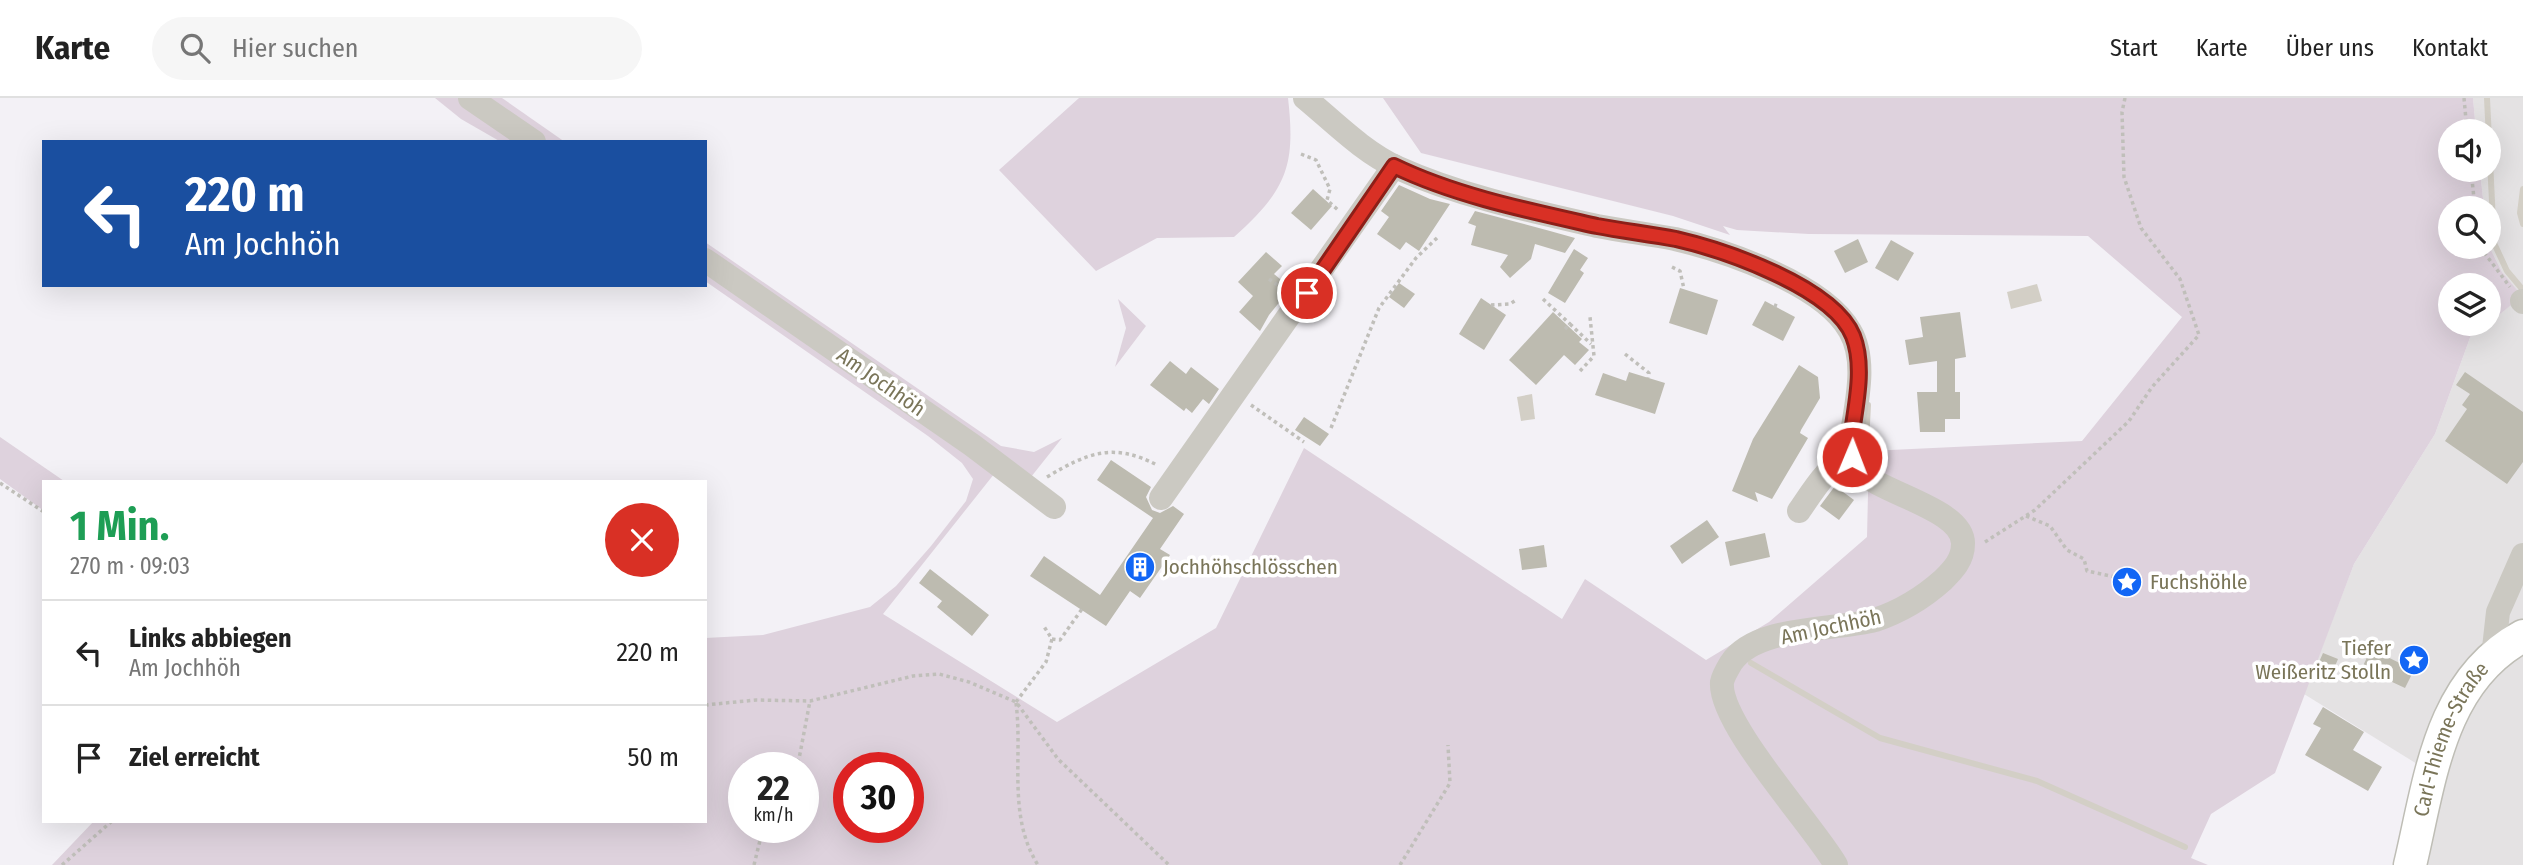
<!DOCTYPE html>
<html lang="de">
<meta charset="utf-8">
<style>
body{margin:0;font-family:"Fira Sans Condensed",sans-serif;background:#f6f6f6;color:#222;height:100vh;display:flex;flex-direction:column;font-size:26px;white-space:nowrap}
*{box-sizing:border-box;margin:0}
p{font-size:23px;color:#767676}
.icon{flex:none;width:38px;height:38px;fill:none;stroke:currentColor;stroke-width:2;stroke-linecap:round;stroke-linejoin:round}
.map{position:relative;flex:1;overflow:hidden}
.side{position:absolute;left:42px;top:382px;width:665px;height:343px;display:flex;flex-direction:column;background:#fff;border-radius:0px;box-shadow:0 7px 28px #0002}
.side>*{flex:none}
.top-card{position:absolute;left:42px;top:42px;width:665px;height:147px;border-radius:0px;box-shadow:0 7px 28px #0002;background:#1a4fa0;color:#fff;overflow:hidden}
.controls{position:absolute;left:2438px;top:21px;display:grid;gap:14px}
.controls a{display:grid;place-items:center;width:63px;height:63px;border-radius:50%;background:#fff;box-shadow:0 7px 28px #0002;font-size:35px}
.speed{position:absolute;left:728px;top:654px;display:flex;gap:14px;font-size:35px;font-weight:700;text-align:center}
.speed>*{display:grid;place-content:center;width:91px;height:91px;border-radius:50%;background:#fff;box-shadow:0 7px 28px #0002;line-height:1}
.speed small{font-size:18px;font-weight:400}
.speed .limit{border:10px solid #d22;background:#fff;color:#111}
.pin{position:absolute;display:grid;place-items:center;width:60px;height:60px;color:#fff;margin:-30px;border:4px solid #fff;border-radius:50%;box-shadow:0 2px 7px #0007}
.me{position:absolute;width:77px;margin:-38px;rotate:1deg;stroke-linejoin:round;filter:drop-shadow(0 0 5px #0008)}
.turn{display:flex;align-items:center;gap:24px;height:147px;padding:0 28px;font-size:32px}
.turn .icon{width:91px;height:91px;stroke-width:2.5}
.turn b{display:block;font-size:49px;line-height:60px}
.round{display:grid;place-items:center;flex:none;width:74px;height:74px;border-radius:37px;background:#f6f6f6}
.headline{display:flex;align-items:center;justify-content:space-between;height:119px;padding:0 28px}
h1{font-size:42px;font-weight:700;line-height:52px;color:#1e9e55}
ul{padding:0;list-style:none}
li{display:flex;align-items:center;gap:21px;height:105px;padding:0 28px;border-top:2px solid #e0e0e0}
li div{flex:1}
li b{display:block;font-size:26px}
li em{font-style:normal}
header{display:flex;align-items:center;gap:42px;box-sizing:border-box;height:98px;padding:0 35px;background:#fff;border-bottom:2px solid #e0e0e0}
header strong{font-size:33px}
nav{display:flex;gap:38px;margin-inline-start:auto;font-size:24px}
.search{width:490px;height:63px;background:#f6f6f6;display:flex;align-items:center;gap:18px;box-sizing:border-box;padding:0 24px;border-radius:38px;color:#767676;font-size:26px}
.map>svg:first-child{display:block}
</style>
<header>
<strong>Karte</strong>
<div class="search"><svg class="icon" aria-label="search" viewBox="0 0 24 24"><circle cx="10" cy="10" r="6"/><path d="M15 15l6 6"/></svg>Hier suchen</div>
<nav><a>Start</a><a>Karte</a><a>Über uns</a><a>Kontakt</a></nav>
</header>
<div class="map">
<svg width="2523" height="767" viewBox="0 0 2523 767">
<rect width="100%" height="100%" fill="#f3f1f6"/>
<!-- built -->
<path fill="#e4e2e3" d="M2473 0H2523V767H2425L2443 682 2304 596 2354 466 2435 336 2475 226H2488L2489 213 2499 217 2521 198 2502 174 2489 148 2488 110H2484L2480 72H2488V33H2476Z"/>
<!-- green -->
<g fill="#ded2dd" fill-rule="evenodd">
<path d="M435 0H502L565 44H501L461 21Z"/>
<path d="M1079 0H1288C1296 69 1286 92 1234 139L1157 140 1096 173 999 72Z"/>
<path d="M1383 0H2473L2476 33H2450V72H2480L2484 110H2450V149L2489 148 2502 174 2522 198 2499 217 2489 213 2488 187H2450V226H2475L2435 336 2354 466 2275 675 2211 716 2191 760 2208 767H52L94 723H705V540L763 537 870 509 896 488 931 448 966 403 973 381 962 365 928 338 705 183V144L1001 348 1034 354 1062 340 1031 379 1006 361 883 516 1057 624 1216 530 1304 350 1562 521 1585 481 1706 562 1769 524 1867 439 1869 353 2082 343 2182 219 2088 138 1809 136 1737 132 1723 128 1730 137 1673 118 1421 55ZM744 670H803V730H744ZM849 670H908V730H849Z"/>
<path d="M1118 201 1146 228 1115 269 1126 230Z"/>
<path d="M0 339 64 383H44V413L0 381Z"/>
</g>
<!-- water -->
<g fill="#d3cfc6">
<path d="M2037 186 2042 203 2011 211 2007 194Z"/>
<path d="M1532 296 1535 321 1521 323 1517 299Z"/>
</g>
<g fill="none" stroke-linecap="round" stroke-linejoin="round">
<!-- stream -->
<g stroke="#d3cfc6" stroke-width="6">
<path d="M2487 0 2494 145 2507 173 2523 192"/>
<path d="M2523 91 2520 115 2523 126"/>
<path d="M1866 344 1868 307"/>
<path d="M1751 565 1880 640 2037 683 2185 749"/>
</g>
</g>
<!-- building -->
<g fill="#bdbbb0">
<path d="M1399 87 1430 101 1450 106 1419 153 1406 144 1400 152 1377 136 1389 119 1381 113Z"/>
<path d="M1313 91 1332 108 1311 132 1291 115Z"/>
<path d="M1475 113 1550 133 1575 140 1565 155 1535 146 1531 161 1510 180 1500 169 1508 157 1471 147 1476 128 1468 125Z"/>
<path d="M1858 141 1868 164 1845 175 1834 153Z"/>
<path d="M1891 142 1914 155 1898 183 1875 170Z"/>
<path d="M1574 151 1588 160 1580 172 1584 175 1565 205 1548 195Z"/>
<path d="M1266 154 1282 168 1274 176 1291 190 1269 217 1260 233 1239 214 1253 198 1238 184Z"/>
<path d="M1399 185 1415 196 1404 210 1389 199Z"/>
<path d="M1680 190 1718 202 1707 237 1669 225Z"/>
<path d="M1481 200 1506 217 1484 252 1459 236Z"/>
<path d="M1765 203 1795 219 1783 243 1752 227Z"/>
<path d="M1553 214 1582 241 1579 244 1589 252 1575 267 1564 257 1536 287 1509 262Z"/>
<path d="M1960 214 1966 259 1955 261V294H1960V321H1945V334H1920L1917 294H1937V263L1909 267 1905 242 1923 239 1920 219Z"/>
<path d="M1170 263 1186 276 1191 269 1219 291 1209 306 1203 301 1192 315 1186 310 1184 313 1150 287Z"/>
<path d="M1799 267 1818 279 1820 300 1801 332 1800 335 1808 340 1772 401 1755 394 1758 404 1732 393 1753 341Z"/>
<path d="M1629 274 1665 285 1655 316 1595 297 1603 275 1626 283Z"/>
<path d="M2465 274 2523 314V364L2507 386 2445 343 2467 311 2462 307 2470 296 2456 287Z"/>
<path d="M1304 319 1329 336 1320 348 1295 332Z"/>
<path d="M1111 362 1151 389 1146 399 1152 412 1160 415 1173 408 1184 416 1160 451 1170 457 1140 500 1130 493 1106 528 1030 478 1044 458 1100 497 1153 420 1097 382Z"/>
<path d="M1835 388 1854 402 1839 422 1820 408Z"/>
<path d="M1707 422 1719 439 1682 466 1670 448Z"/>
<path d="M1765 435 1770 459 1730 468 1725 444Z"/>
<path d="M1544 447 1547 469 1522 472 1519 451Z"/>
<path d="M930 471 989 517 972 538 937 509 942 503 919 485Z"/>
<path d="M2371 551 2414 572 2405 590 2362 570Z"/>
<path d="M2323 555 2338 561 2328 585 2313 578Z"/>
<path d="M2323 609 2364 634 2353 652 2382 669 2368 693 2305 657 2321 630 2313 626Z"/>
</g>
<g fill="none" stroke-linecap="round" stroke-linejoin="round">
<!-- major casing -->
<g stroke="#bebdb5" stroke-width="35">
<g id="major">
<path id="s1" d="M2410 767C2430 683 2439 583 2523 538"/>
</g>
</g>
<!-- path -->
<g stroke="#c0bfba" stroke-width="3.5" stroke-dasharray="3.5 3.5" stroke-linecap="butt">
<path d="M2464 0 2467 33"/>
<path d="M1301 56 1316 62 1330 91 1327 102 1338 112"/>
<path d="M2471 72 2475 110"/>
<path d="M2480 149 2510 189"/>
<path d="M1672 169 1680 173 1684 191"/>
<path d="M1269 181 1279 188 1284 182 1287 183"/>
<path d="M1543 201 1570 226"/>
<path d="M1491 207 1510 206 1516 202"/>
<path d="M1774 207 1777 208"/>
<path d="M1565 231 1570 226 1591 246"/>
<path d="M1625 256 1649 275 1648 280"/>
<path d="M1580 273 1594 258 1590 219"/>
<path d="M1251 307 1304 344"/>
<path d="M1331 330 1379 210 1416 160 1438 139"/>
<path d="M1047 379C1087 355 1113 344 1157 367"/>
<path d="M0 385 44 414"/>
<path d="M2026 418 2050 428 2067 452 2084 461 2087 473 2120 480"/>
<path d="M1985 444 2035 412 2129 323 2152 289 2199 237 2180 181 2141 130 2124 79 2122 14 2125 0"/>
<path d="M1052 541 1060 542 1082 511"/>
<path d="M1016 604 1046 564 1052 541 1043 527"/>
<path d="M1016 605C1023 659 1007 718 1038 767"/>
<path d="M705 607 756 602 810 603 913 578 939 576 969 584 1016 604 1058 661 1169 767"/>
<path d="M793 670 799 661 810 603"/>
<path d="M62 767 112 723"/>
<path d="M754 767 763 730"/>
<path d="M1400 767 1450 685 1448 647"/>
</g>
<!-- minor -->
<g stroke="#cbc9c2" stroke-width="24">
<path d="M470 0 534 44"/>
<path d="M1305 0C1334 24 1363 54 1398 70 1460 98 1531 113 1597 128 1623 133 1649 136 1675 141 1726 153 1824 186 1850 233 1869 265 1854 314 1850 348 1852 357 1853 366 1859 372 1881 396 1964 411 1963 446 1963 462 1953 472 1943 482 1924 499 1899 514 1875 522 1835 533 1756 527 1731 565 1728 570 1723 579 1722 584 1718 625 1813 727 1836 767"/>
<path d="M705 162 972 347 1054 409"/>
<path d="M2522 203 2523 204"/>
<path d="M1161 400 1394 68"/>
<path d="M1799 413C1811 396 1830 363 1852 358"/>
<path d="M2493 559 2498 514 2523 457"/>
</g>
<!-- major -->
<use href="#major" stroke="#fff" stroke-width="32"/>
</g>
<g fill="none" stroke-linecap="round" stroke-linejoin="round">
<!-- route casing -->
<g stroke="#8d1f18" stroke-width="18">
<path id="route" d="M1307 195 1394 68C1456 98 1530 113 1597 128 1623 133 1650 136 1676 141 1724 152 1833 189 1853 238 1866 271 1854 314 1850 348L1852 359"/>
</g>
<!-- route -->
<use href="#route" stroke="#d93025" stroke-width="12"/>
</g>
<!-- icons -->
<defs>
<g id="building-disc" transform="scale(1.575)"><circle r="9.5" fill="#1266f5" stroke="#fff"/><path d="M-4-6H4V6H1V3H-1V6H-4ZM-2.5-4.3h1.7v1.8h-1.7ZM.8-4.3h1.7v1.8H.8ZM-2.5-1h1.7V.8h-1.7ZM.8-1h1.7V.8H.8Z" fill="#fff"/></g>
<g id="sight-disc" transform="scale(1.575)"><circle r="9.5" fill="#1266f5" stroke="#fff"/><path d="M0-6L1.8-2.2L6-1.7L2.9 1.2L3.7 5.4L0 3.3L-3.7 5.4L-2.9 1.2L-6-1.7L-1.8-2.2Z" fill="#fff"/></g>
</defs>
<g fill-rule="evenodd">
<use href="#building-disc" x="1140" y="469"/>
<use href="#sight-disc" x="2127" y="484"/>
<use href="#sight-disc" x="2414" y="562"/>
</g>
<g text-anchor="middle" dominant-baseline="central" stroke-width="7" stroke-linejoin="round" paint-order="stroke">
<!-- street labels -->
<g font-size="21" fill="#7a7559" stroke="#fff">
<text transform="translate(881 284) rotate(35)">Am Jochhöh</text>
<text transform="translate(1831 529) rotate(-12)">Am Jochhöh</text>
<text stroke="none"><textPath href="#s1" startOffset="133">Carl-Thieme-Straße</textPath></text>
</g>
<!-- poi labels -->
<g font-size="21" fill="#7a7559" stroke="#fff" text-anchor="start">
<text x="1163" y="469">Jochhöhschlösschen</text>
<text x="2150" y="484">Fuchshöhle</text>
<text x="2391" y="550" text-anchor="end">Tiefer<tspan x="2391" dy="24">Weißeritz Stolln</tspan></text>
</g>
</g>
</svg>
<div class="controls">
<a><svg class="icon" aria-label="sound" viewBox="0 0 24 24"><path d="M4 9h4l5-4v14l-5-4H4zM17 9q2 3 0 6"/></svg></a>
<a><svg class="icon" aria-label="search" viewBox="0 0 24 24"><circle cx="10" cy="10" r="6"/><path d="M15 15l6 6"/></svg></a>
<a><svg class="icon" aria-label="layers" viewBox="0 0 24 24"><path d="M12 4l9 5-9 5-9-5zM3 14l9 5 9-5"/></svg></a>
</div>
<div class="speed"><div>22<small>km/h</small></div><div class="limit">30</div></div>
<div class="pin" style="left:1307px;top:195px;background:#d93025"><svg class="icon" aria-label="arrive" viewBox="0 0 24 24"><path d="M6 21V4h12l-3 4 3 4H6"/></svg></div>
<svg class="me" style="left:1852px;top:359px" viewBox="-20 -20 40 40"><circle r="17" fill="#d93025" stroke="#fff" stroke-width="3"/><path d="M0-11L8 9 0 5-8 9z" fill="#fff"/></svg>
<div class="top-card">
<div class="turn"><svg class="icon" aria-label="left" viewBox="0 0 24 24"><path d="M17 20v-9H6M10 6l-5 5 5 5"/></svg><div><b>220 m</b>Am Jochhöh</div></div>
</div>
<section class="side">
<div class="headline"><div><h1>1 Min.</h1><p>270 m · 09:03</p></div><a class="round" style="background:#d93025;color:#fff"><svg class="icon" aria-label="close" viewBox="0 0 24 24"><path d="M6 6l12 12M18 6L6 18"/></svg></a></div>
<ul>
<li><svg class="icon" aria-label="left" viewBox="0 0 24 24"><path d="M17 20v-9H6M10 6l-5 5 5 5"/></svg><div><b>Links abbiegen</b><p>Am Jochhöh</p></div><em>220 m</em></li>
<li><svg class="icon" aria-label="arrive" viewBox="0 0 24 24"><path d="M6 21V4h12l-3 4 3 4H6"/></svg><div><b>Ziel erreicht</b></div><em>50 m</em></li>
</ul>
</section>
</div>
